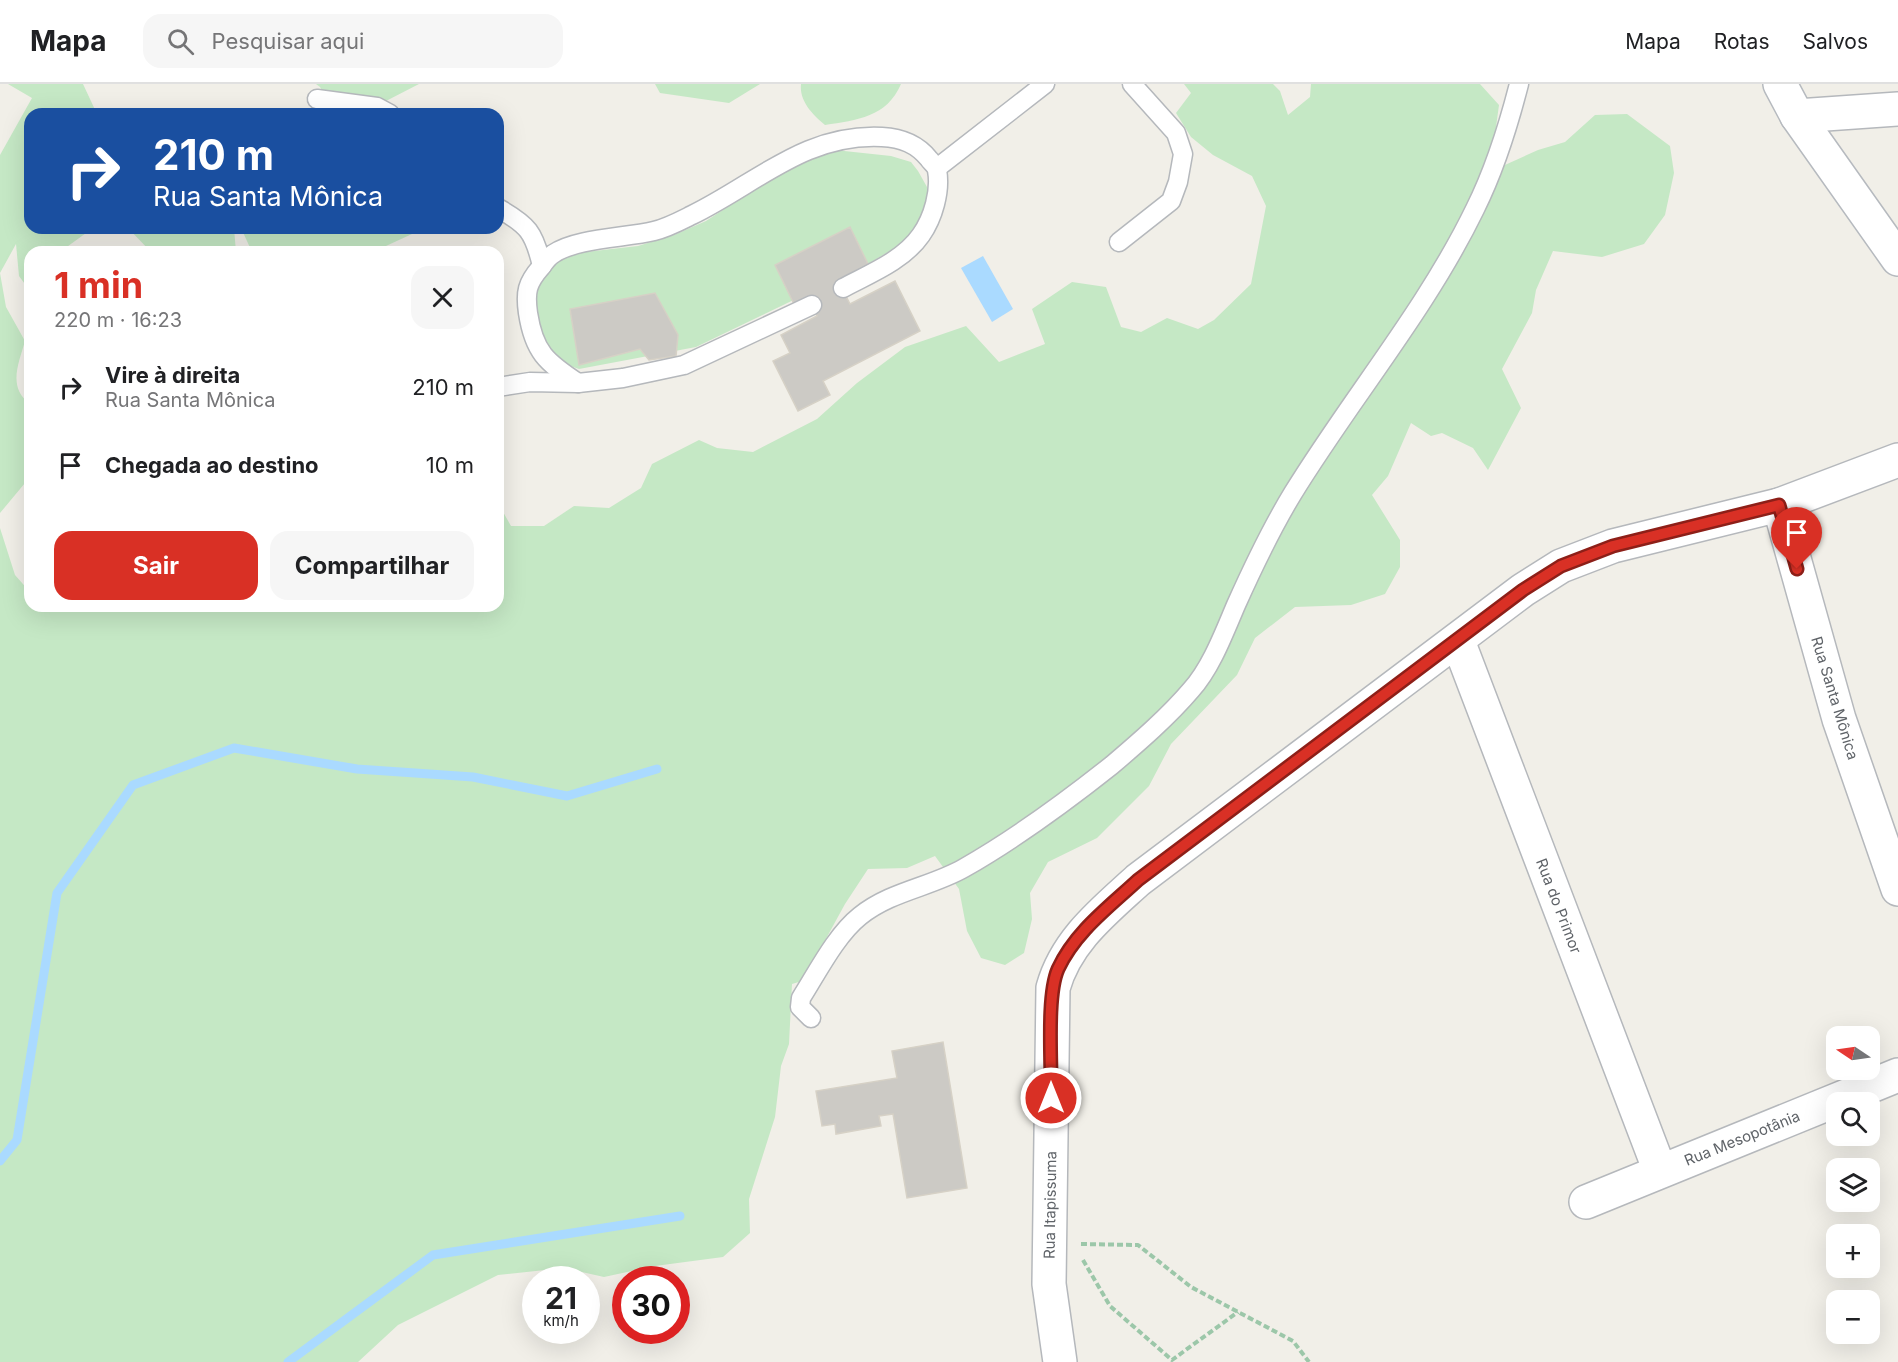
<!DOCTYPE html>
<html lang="pt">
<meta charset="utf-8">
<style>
body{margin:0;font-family:Inter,sans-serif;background:#f6f6f6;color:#202124;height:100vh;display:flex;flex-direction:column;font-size:22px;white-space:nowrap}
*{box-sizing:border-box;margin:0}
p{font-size:20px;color:#757577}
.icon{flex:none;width:33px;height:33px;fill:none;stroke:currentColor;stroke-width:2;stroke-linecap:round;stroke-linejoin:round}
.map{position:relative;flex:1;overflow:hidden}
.side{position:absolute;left:24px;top:162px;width:480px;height:366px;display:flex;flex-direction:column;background:#fff;border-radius:18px;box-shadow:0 6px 24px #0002}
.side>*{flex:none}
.hud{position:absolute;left:24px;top:24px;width:480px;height:126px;border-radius:18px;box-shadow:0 6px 24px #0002;background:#1a4fa0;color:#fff;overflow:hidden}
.needle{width:39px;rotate:283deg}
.controls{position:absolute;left:1826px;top:942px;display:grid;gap:12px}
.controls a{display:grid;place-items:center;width:54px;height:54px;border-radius:12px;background:#fff;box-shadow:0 6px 24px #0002;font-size:30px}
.speed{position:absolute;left:522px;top:1182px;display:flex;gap:12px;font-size:30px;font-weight:700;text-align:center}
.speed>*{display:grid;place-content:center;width:78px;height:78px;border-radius:50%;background:#fff;box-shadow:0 6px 24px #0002;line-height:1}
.speed small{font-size:15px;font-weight:400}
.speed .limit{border:9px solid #d22;background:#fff;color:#111}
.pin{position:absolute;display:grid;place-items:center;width:51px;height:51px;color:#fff;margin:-62px -26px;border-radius:50% 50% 50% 0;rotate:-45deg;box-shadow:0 0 6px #0007}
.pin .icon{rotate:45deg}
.me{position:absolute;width:66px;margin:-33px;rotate:0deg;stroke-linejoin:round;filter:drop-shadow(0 0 4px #0008)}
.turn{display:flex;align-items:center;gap:21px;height:126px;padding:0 30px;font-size:27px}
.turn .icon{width:78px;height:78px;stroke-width:2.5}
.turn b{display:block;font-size:42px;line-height:51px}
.round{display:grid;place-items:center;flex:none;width:63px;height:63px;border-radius:18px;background:#f6f6f6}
.overview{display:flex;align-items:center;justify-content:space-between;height:102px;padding:0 30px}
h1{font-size:36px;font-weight:700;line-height:45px;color:#d93025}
.action{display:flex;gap:12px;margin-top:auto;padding:12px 30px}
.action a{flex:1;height:69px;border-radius:18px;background:#d93025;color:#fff;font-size:24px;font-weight:700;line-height:69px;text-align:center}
.action a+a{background:#f6f6f6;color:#202124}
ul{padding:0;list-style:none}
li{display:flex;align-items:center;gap:18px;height:78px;padding:0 30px}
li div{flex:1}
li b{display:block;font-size:22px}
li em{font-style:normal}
header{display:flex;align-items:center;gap:36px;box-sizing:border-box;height:84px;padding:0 30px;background:#fff;border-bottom:2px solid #e0e0e0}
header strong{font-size:28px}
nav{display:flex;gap:33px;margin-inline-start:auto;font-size:21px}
.search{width:420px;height:54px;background:#f6f6f6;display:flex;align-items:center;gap:15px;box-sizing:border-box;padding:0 21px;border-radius:18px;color:#757577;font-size:22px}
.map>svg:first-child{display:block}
</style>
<header>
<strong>Mapa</strong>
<div class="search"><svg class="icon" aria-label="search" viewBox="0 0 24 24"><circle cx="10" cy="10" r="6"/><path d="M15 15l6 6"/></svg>Pesquisar aqui</div>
<nav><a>Mapa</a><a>Rotas</a><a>Salvos</a></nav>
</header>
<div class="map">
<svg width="1898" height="1278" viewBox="0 0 1898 1278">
<rect width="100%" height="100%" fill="#f1efe8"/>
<!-- green -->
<g fill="#c5e8c5">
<path d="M8 0H83L97 30H30V144H96H93L64 165 65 168H30V207L19 192 16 160 0 189 6 223 25 257C19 279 7 303 30 320V393L0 429V71L32 14Z"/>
<path d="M316 0H419L386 17 384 30H337L320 3Z"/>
<path d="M655 0H760L729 19 660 9Z"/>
<path d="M801 0H901C887 33 857 36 825 41 813 31 799 17 801 0Z"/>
<path d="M1184 0H1273L1280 7 1288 31 1310 13 1311 0H1480L1499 21 1493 65 1496 85 1538 66 1565 58 1595 31 1627 30 1670 62 1674 89 1665 131 1644 160 1602 173 1553 167 1536 206 1532 229 1502 285 1521 324 1488 386 1473 364 1442 349 1431 352 1411 339 1388 392 1372 411 1400 456V483L1385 510 1351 521 1295 523 1255 554 1237 591 1171 660 1149 702 1097 754 1048 778 1030 809 1032 835 1024 869 1005 881 981 874 967 847 959 805 935 772 907 784 868 785 845 820 822 862 812 894 792 900 789 960 781 982 775 1033 749 1115 750 1149 723 1173 655 1182 604 1193 564 1184 498 1191 398 1241 358 1278H0V444L15 491 30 508V522C46 522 64 525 79 522H498V419L511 442H544L574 422 609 424 641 404 652 380 699 356 717 364 753 368 817 335 857 299 905 263 966 242 999 278 1045 260 1032 225 1072 198 1106 203 1121 243 1141 248 1167 234 1198 245 1214 236 1251 200 1266 122 1252 92 1213 71 1191 53 1176 29 1191 9Z"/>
<path d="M835 66 891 72 911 78 918 87 927 103V122L917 146 903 159 868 180 696 263 579 285 562 279 540 255 537 239 536 205 540 191 554 180 577 169 638 162 674 151 706 137 770 95 813 74Z"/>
<path d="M128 144H234L236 168H151Z"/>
<path d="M241 144H425L373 168H252Z"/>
</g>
<!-- water -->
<path fill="#aadaff" d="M983 172 1013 225 992 238 961 184Z"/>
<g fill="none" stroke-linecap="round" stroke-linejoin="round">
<!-- stream -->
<g stroke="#aadaff" stroke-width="9">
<path d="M0 1077 17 1056 57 809 133 701 234 664 357 685 473 693 567 712 657 685"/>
<path d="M288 1278 433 1171 680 1132"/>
</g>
</g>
<!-- building -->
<g fill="#cccac5" stroke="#d6d1c6" stroke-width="1.5">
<path d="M850 143 868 180 838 196 850 220 895 197 920 247 823 297 830 311 798 327 773 277 790 269 781 251 817 232 808 213 794 220 775 181Z"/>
<path d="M655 209 678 251 676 272 649 276 640 265 579 281 570 225Z"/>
<path d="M943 958 967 1104 907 1114 893 1030 879 1032 881 1042 836 1050 835 1040 822 1042 816 1007 897 994 892 967Z"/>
</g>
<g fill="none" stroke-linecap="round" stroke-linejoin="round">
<!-- lane casing -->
<g stroke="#b5b8bc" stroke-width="21">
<g id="lane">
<path d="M317 15 377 23 390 30"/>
<path d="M937 84 1045 0"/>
<path d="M498 124C528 141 534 148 542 182"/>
<path d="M1119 158 1171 117 1178 98 1183 70 1176 49 1132 0"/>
<path d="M578 299C546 278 534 268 528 229 525 208 527 199 541 183 544 179 548 173 553 170 576 154 625 154 654 147 667 144 680 137 692 131 756 100 805 49 882 53 902 54 917 60 929 75 932 79 936 82 937 86 941 107 933 134 921 151 903 177 869 190 843 204"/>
<path d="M498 303 530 298 578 299 623 294 684 281 812 221"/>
<path d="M811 934 800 923 801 914C817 889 836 851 860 832 891 807 931 803 964 784 1013 756 1068 716 1112 681 1139 658 1168 633 1191 606 1211 584 1224 549 1236 521 1253 483 1271 445 1293 409 1352 313 1426 226 1475 125 1495 85 1508 43 1519 0"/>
</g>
</g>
<!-- street casing -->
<g stroke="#b5b8bc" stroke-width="36">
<g id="street">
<path d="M1797 32 1898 25"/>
<path d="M1779 421 1839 635 1898 805"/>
<path d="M1458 557 1660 1087"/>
<path d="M1586 1118 1898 991"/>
<path d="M1060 1278 1049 1200 1053 904C1066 857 1103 828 1138 796L1523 506 1561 482 1613 462 1779 421 1898 376"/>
</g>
</g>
<!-- secondary casing -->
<g stroke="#b6babf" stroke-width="36">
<path id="secondary" d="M1780 0 1797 32 1898 175"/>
</g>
<!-- path -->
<g stroke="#9cc7a9" stroke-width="4" stroke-dasharray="6 3" stroke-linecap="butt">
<path d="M1081 1160 1138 1161 1191 1203 1293 1257 1309 1278"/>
<path d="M1083 1176 1110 1222 1172 1276 1238 1228"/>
</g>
<!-- lane -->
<use href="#lane" stroke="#fff" stroke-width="18"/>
<!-- street -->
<use href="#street" stroke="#fff" stroke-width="33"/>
<!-- secondary -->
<use href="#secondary" stroke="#fff" stroke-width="33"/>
</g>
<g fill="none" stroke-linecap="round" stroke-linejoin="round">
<!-- route casing -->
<g stroke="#8d1f18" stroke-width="15">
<path id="route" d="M1051 1014C1052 982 1046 912 1058 885 1075 848 1109 823 1138 796L1523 506 1561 482 1613 462 1779 421 1797 485"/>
</g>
<!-- route -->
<use href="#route" stroke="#d93025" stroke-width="10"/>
</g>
<g text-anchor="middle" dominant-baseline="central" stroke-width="4.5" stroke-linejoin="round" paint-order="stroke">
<!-- street labels -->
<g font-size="15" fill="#5f6368" stroke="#fff">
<text transform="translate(1835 614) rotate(73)">Rua Santa Mônica</text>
<text transform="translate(1559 822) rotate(69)">Rua do Primor</text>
<text transform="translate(1742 1054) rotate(-22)">Rua Mesopotânia</text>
<text transform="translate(1050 1121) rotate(-89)">Rua Itapissuma</text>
</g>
</g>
</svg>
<div class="controls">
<a><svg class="needle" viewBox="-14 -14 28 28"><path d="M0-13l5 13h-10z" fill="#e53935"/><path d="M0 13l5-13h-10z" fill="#757577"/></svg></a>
<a><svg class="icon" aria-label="search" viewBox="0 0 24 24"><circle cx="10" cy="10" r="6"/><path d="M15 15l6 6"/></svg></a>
<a><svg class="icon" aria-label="layers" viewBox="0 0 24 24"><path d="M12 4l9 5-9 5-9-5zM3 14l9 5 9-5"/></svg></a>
<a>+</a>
<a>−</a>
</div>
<div class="speed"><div>21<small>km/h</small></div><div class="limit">30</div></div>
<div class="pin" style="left:1797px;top:485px;background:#d93025"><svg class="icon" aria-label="arrive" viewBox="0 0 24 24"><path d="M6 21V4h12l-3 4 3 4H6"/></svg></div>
<svg class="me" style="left:1051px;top:1014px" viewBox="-20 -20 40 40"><circle r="17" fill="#d93025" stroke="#fff" stroke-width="3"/><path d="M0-11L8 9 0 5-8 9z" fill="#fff"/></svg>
<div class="hud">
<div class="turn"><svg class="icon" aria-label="right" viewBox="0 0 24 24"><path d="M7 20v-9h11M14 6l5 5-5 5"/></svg><div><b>210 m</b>Rua Santa Mônica</div></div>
</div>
<section class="side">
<div class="overview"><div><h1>1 min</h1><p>220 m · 16:23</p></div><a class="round"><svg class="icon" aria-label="close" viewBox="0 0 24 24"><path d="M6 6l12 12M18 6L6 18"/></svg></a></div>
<ul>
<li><svg class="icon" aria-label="right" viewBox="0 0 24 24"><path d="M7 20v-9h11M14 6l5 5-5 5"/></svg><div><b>Vire à direita</b><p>Rua Santa Mônica</p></div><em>210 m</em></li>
<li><svg class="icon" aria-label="arrive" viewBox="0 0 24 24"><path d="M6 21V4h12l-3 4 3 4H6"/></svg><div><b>Chegada ao destino</b></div><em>10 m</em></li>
</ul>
<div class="action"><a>Sair</a><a>Compartilhar</a></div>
</section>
</div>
